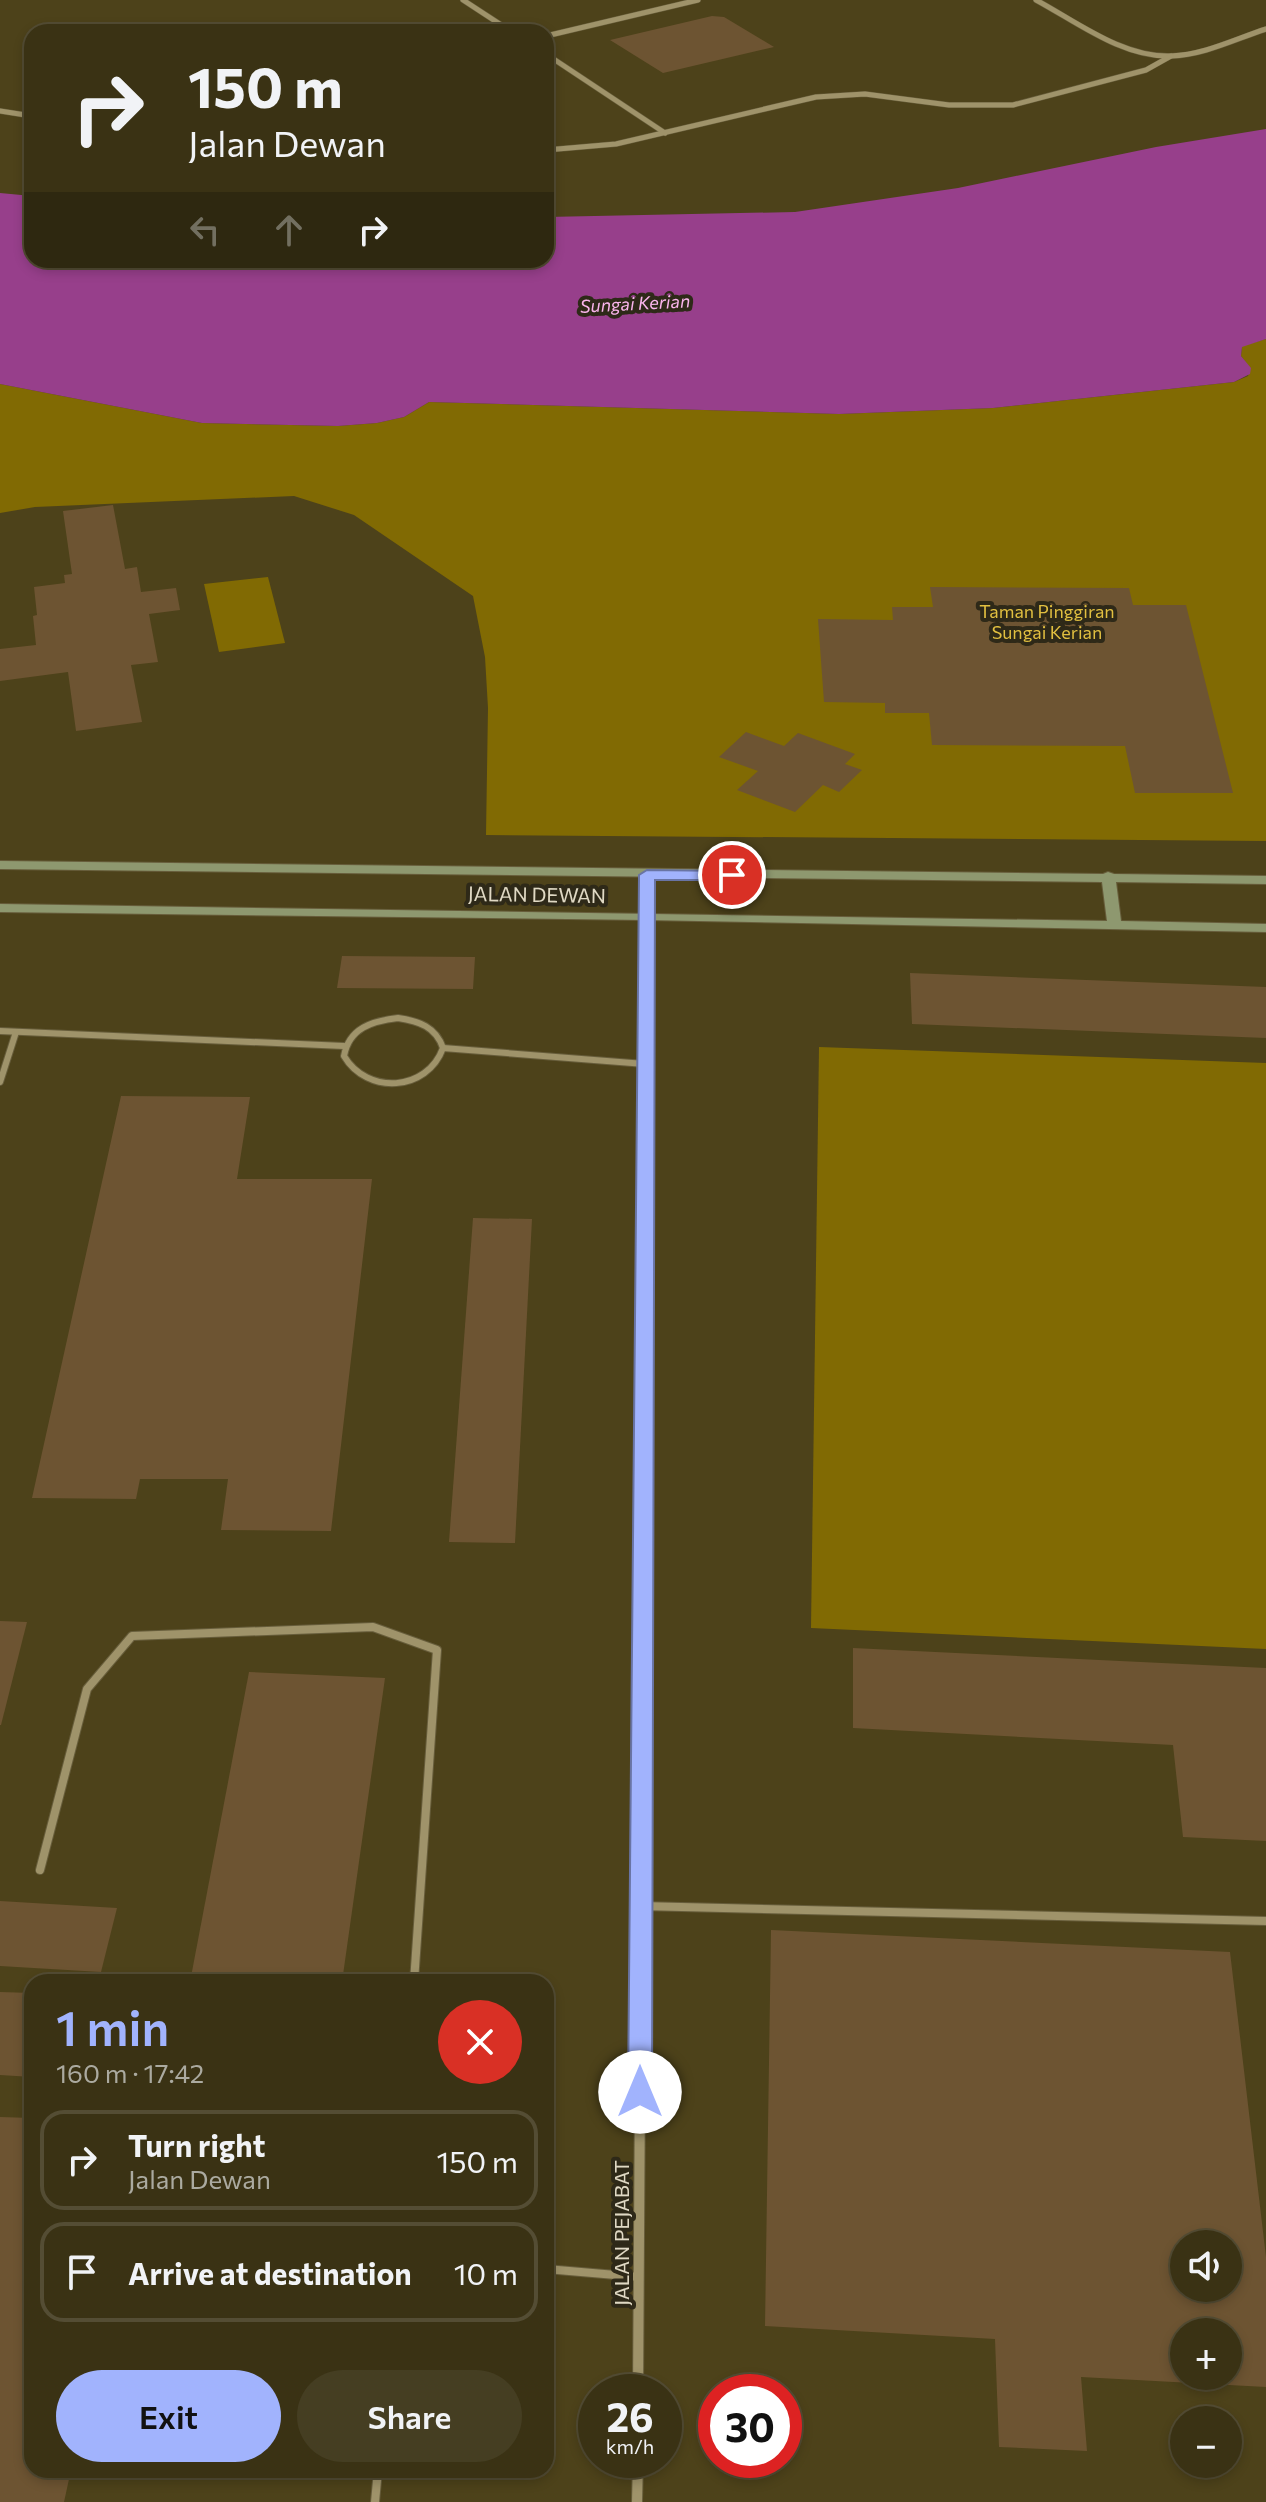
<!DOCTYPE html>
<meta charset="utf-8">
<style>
body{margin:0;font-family:Commissioner,sans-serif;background:#453e22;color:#f1f3f6;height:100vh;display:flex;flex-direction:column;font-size:30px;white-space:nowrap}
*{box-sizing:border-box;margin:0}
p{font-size:26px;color:#abaaa0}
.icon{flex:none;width:44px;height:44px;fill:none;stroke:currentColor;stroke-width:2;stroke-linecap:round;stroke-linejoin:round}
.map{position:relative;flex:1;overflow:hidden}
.details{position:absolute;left:24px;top:1974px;width:530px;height:504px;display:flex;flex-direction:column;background:#3a3214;border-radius:24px;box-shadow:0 4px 12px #0003,0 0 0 2px #544d34}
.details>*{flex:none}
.hud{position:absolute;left:24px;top:24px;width:530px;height:244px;border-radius:24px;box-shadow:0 4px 12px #0003,0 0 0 2px #544d34;background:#3a3214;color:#f1f3f6;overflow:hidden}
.tools{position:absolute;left:1170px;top:2230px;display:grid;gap:16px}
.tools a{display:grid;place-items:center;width:72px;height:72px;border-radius:50%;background:#3a3214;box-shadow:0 4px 12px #0003,0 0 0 2px #544d34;font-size:40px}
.speed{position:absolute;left:578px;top:2374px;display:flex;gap:16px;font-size:40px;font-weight:700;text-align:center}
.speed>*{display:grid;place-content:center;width:104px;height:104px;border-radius:50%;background:#3a3214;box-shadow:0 4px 12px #0003,0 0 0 2px #544d34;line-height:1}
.speed small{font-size:20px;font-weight:400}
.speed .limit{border:12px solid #d22;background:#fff;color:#111}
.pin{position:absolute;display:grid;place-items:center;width:68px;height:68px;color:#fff;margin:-34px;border:4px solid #fff;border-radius:50%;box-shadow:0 2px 8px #0007}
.me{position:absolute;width:88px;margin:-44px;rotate:0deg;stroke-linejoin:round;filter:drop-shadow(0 0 6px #0008)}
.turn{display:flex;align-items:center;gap:28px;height:168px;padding:0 32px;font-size:36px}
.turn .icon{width:104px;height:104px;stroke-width:2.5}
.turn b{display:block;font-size:56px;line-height:68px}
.lanes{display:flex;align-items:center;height:76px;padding:0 32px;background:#0003;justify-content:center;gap:40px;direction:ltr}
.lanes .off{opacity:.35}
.round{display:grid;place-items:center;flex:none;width:84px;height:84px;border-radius:42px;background:#453e22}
.headline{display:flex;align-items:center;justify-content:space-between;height:136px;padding:0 32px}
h1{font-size:48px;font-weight:600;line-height:60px;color:#a1b3fd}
.cta{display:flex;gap:16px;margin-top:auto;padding:16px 32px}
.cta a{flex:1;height:92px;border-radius:48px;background:#a1b3fd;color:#111;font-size:32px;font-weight:600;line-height:92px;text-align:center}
.cta a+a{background:#453e22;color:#f1f3f6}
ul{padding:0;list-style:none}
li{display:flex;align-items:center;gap:24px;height:100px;margin:0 16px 12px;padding:0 16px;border:4px solid #544d34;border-radius:24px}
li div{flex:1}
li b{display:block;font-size:30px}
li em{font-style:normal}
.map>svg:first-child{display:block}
</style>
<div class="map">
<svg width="1266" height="2502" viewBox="0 0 1266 2502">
<rect width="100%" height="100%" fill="#4d421a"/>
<!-- green -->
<g fill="#816a03">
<path d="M1266 339V841L486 835 488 708 485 657 473 596 354 515 294 496 35 507 0 513V384L202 423 338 426 377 423 404 417 429 402 839 414 993 408 1234 382 1248 376 1250 368 1241 356 1242 346Z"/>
<path d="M268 577 285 643 219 652 204 584Z"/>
<path d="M819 1047 1266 1063V1649L811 1628Z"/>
</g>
<!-- water -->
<path fill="#973f8b" d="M1266 129V339L1242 347 1241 356 1251 368 1250 374 1234 382 993 408 839 414 429 402 404 417 377 423 338 426 202 423 0 384V193L32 196V260H546V217L795 212 958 188 1156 147Z"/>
<!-- building -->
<g fill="#6d5432" fill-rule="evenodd">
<path d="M712 16 724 17 774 47 663 73 610 40Z"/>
<path d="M113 505 125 569 137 567 141 592 176 588 180 610 149 614 158 662 131 665 142 722 76 731 68 672 0 681V649L36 645 33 616 37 615 34 587 65 583 64 575 72 574 63 511Z"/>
<path d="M930 587 1129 588 1133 605H1186L1233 793H1135L1125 746 932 745 929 713H885V703L824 702 818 619 893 620 892 607H933Z"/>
<path d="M746 732 784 746 798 733 855 754 845 764 862 770 839 792 823 785 795 812 737 790 758 771 719 757Z"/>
<path d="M342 956 475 957 473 989 337 988Z"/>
<path d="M910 973 1266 987V1038L912 1024Z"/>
<path d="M121 1096 250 1097 237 1179H372L331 1531 221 1530 228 1479H140L136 1499 32 1498Z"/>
<path d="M473 1218 532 1219 515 1543 449 1542Z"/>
<path d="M0 1621 27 1622 1 1725H0Z"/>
<path d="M853 1648 1266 1668V1841L1183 1837 1173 1745 853 1728Z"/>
<path d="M249 1672 385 1678 342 1982H190Z"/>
<path d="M0 1901 117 1908 101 1972 0 1966Z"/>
<path d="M771 1930 1230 1952 1266 2257V2387L1081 2377 1087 2451 999 2447 995 2339 765 2326ZM1184 2244H1228V2288H1184ZM1184 2332H1228V2376H1184Z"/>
<path d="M0 1992 32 1993V2077L0 2075Z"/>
<path d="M0 2117 32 2118V2470H71L64 2502H0Z"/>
</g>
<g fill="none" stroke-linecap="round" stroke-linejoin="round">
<!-- service-far1 casing -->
<g stroke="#675d3b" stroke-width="8">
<g id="service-far1">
<path d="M398 1018C419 1021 436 1027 443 1048 427 1092 367 1095 344 1056 349 1028 372 1021 398 1018Z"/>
<path d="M0 1031 344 1046"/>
<path d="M443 1048 645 1064"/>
<path d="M0 1082 16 1032"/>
</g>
</g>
<!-- service casing -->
<g stroke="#675d3b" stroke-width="10">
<g id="service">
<path d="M40 1870 87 1689 132 1636 373 1627 437 1650 414 1982"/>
<path d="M640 1906 1266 1921"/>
<path d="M546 2269 639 2277"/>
<path d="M375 2502 378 2470"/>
</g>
</g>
<!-- minor-far3 casing -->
<g stroke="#675d3b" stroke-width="6">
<g id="minor-far3">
<path d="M463 0 512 32"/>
<path d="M1036 0C1077 22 1123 58 1171 56 1204 55 1235 39 1266 29"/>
<path d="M546 36 698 0"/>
<path d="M546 54 665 133"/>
<path d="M0 111 32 116"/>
<path d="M546 150 616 144 816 97 865 94 949 105H1013L1146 70 1171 56"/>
</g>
</g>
<!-- minor-far2 casing -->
<g stroke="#675d3b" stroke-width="8">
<path id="minor-far2" d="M647 936V875"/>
</g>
<!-- minor-far1 casing -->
<g stroke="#675d3b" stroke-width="10">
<path id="minor-far1" d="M643 1619 647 934"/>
</g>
<!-- minor casing -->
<g stroke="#675d3b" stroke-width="12">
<g id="minor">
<path d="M638 2392 643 1617"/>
<path d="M637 2502 638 2460"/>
</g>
</g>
<!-- secondary casing -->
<g stroke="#675d3b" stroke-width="2">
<path id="secondary" d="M0 861 1103 874 1108 872 1114 874 1266 876V884L1116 882 1121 921 1266 924V932L646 920 0 912V904L1107 921 1102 882 0 869Z"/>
</g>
<!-- service-far1 -->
<use href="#service-far1" stroke="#9f936a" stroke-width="6"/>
<!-- service -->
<use href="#service" stroke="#9f936a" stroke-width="8"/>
<!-- minor-far3 -->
<use href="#minor-far3" stroke="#9f936a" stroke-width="5"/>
<!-- minor-far2 -->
<use href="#minor-far2" stroke="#9f936a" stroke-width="6"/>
<!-- minor-far1 -->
<use href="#minor-far1" stroke="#9f936a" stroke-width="8"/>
<!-- minor -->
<use href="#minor" stroke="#9f936a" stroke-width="10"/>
<!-- secondary -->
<use href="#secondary" fill="#8e986f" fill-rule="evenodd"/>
</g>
<!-- route -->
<path fill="#a1b3fd" stroke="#6974a4" stroke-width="2" d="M647 870 732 871 740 875 732 880H655L652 2092 648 2100 640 2103 631 2100 628 2092 639 875Z"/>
<g text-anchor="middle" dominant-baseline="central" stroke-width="8" stroke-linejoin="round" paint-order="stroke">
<!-- far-water labels -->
<g font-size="18" font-style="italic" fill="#fbb5ed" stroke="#2e2918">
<text transform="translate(635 303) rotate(-3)">Sungai Kerian</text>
</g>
<!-- far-park labels -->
<g font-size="18" fill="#e1bf40" stroke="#2e2918">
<text x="1047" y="611">Taman Pinggiran<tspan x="1047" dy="21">Sungai Kerian</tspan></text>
</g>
<!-- street labels -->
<g font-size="20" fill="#e0d9c4" stroke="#2e2918">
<text transform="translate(537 894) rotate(1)">JALAN DEWAN</text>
<text transform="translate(621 2233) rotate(-90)">JALAN PEJABAT</text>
</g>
</g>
</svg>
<div class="tools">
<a><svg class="icon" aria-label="sound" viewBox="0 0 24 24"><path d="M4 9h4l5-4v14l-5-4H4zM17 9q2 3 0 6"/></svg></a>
<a>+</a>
<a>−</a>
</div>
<div class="speed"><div>26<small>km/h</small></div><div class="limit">30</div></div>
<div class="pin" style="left:732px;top:875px;background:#d93025"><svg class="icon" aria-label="arrive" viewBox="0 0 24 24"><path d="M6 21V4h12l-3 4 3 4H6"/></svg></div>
<svg class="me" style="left:640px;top:2092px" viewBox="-20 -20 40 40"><circle r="19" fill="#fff"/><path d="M0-13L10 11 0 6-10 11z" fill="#a1b3fd"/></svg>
<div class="hud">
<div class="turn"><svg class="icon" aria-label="right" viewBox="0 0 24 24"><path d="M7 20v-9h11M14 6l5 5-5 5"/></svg><div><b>150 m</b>Jalan Dewan</div></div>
<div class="lanes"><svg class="icon off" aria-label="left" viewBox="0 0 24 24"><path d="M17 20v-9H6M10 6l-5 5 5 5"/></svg><svg class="icon off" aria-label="ahead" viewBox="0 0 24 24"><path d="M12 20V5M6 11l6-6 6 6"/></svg><svg class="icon" aria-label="right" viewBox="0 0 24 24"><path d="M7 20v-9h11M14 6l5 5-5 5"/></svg></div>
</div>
<section class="details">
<div class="headline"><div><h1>1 min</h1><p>160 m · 17:42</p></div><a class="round" style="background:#d93025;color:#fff"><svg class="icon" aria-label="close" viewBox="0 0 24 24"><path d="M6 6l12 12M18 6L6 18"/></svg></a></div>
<ul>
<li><svg class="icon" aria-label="right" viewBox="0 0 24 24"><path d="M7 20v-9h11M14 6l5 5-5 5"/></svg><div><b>Turn right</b><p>Jalan Dewan</p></div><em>150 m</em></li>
<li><svg class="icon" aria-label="arrive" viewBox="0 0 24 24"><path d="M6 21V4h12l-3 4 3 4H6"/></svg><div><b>Arrive at destination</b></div><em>10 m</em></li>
</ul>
<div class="cta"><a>Exit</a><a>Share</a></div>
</section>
</div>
